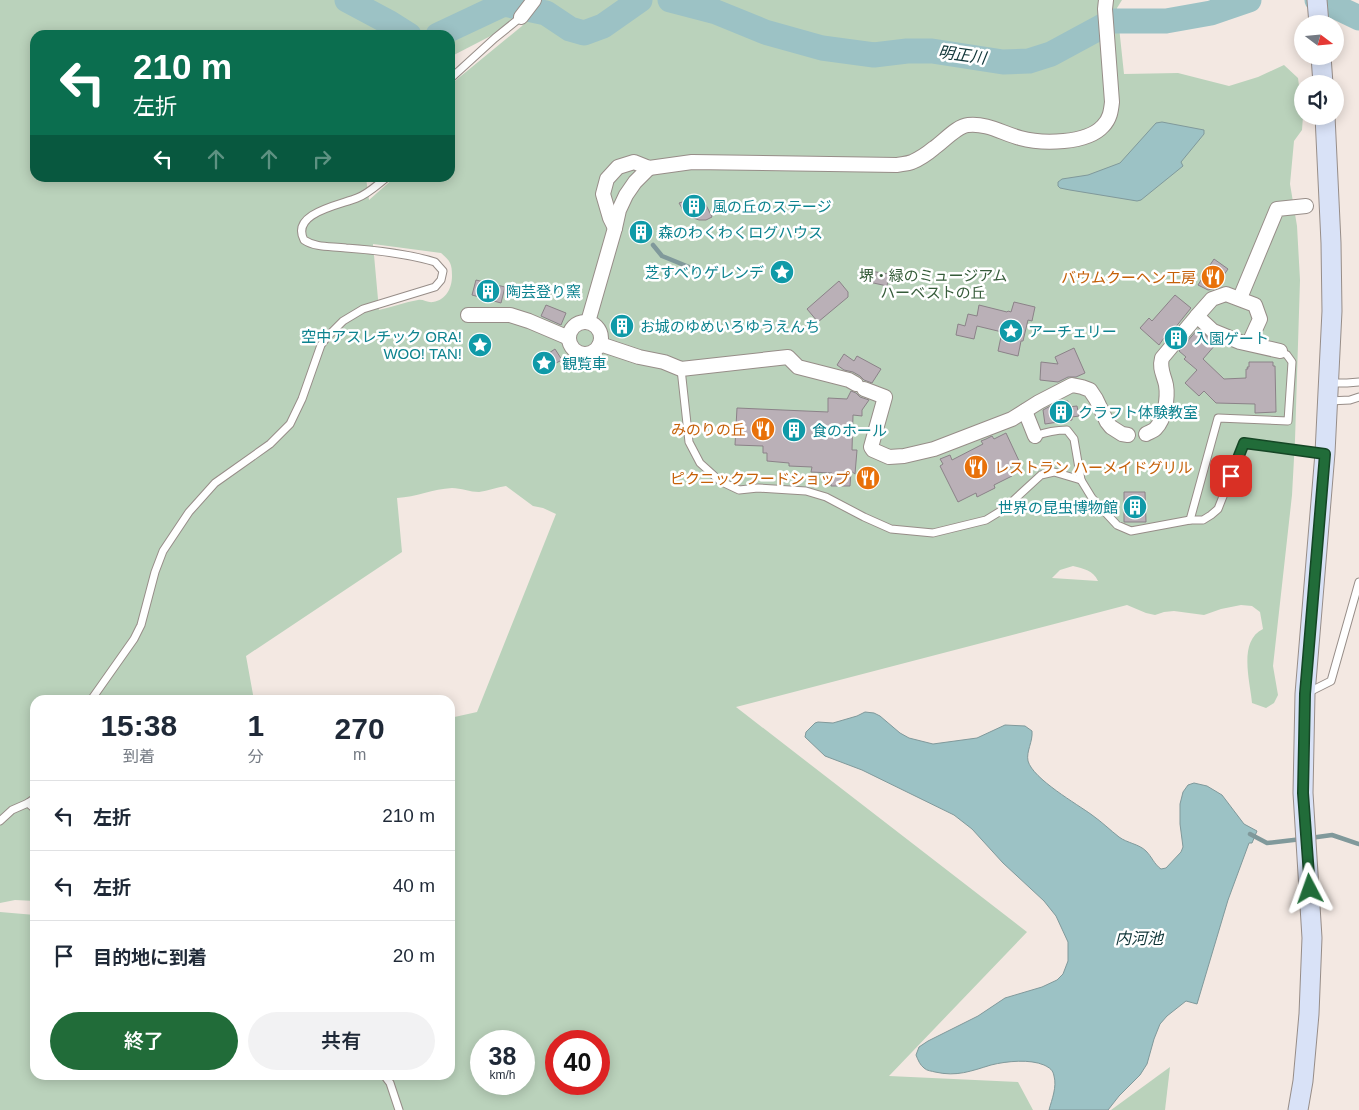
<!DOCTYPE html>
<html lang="ja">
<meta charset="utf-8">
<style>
body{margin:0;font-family:Arial,"Noto Sans JP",sans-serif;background:#f2f2f3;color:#1f2937;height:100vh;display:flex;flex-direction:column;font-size:19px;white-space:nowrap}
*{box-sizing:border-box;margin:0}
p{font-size:16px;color:#747a83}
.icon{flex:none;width:28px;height:28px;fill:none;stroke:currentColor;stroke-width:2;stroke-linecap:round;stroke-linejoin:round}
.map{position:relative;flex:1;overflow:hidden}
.panel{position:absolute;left:30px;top:695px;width:425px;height:385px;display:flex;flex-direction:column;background:#fff;border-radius:15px;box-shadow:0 2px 12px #0003}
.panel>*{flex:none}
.banner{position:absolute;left:30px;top:30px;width:425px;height:152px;border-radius:15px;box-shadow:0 2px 12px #0003;background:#0b6e4f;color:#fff;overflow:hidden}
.needle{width:32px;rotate:106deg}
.tools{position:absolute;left:1294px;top:15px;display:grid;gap:10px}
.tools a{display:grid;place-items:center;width:50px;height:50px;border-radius:50%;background:#fff;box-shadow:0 2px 12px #0003;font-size:25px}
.speed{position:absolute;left:470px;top:1030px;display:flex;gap:10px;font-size:25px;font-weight:700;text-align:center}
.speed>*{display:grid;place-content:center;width:65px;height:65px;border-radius:50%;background:#fff;box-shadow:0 2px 12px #0003;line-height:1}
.speed small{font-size:12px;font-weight:400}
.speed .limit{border:8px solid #d22;background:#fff;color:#111}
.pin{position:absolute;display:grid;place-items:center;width:42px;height:42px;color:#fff;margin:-21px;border-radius:10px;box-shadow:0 2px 8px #0006}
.me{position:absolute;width:55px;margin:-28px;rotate:356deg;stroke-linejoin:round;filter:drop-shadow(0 0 4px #0008)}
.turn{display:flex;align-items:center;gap:18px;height:105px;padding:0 20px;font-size:22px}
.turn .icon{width:65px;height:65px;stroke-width:2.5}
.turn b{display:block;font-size:35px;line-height:42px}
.lanes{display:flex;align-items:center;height:48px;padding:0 20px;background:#0003;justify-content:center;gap:25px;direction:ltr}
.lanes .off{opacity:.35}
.eta{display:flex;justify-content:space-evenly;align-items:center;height:85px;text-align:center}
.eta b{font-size:30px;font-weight:600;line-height:35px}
.cta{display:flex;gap:10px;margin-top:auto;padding:10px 20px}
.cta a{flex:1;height:58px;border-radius:30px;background:#216c39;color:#fff;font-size:20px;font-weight:600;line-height:58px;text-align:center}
.cta a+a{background:#f2f2f3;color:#1f2937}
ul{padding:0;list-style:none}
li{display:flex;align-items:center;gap:15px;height:70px;padding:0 20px;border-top:1px solid #e0e1e3}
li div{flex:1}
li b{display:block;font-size:19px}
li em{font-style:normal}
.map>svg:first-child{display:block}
</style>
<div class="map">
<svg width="1359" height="1110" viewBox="0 0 1359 1110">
<rect width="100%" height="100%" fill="#f3e8e2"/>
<!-- green -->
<g fill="#bad2bb" fill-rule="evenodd">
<path d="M0 0H1122L1117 8 1124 74 1178 73 1229 86 1258 77 1284 65 1298 78 1303 116 1302 130 1294 141 1290 184 1297 226 1300 280 1295 440 1292 495 1273 666 1278 695 1274 703 1266 708 1252 703C1250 681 1238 641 1263 629L1260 612 1252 606 1241 605 1221 609 1204 615 1174 611 1164 612 1155 615 1146 613 1127 605 736 707 1027 932 889 1076 1018 1082 1033 1110H0V912L35 915V1075H450V718L477 712 556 514 543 508 533 506 506 486C497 487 488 491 479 492 470 492 461 488 452 488 433 489 416 497 397 498L402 552 246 656 254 700H35V901L15 900 0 903ZM531 15 522 26 450 85V178H394L369 200 366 178H35V35H450V57ZM373 244 441 253C450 261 452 263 452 276 452 288 446 300 433 302 428 303 423 299 418 300 405 302 392 307 379 310ZM1073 566C1084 569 1093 570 1098 581L1052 578 1060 570ZM481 1041H524V1084H481ZM556 1041H599V1084H556Z"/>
<path d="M1170 1067 1165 1110H1111Z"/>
</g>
<!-- water -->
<g fill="#9cc2c5" stroke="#80999b">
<path d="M1162 122 1204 130V134L1181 162 1183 166 1141 200 1137 201 1070 190 1060 188 1058 186V182L1062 179 1088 175 1120 163 1156 123Z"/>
<path d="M865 712 874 713 880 716 900 733 909 738 933 744 977 738 1005 725 1025 726 1032 731C1033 742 1026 751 1028 761 1033 779 1077 804 1092 815 1102 822 1110 830 1119 837 1127 843 1139 844 1146 851 1152 857 1154 864 1161 869L1166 868 1181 852 1183 847 1180 824V804L1183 792 1188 785 1194 783 1207 786 1222 795 1244 824 1257 831 1252 843H1249L1228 900 1197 1004 1186 1001 1167 1016 1160 1024 1154 1039 1147 1064 1140 1075 1119 1096 1108 1110H1049C1052 1099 1057 1087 1054 1076 1053 1070 1050 1068 1044 1065 1030 1059 1007 1061 991 1065 971 1071 957 1077 935 1072 932 1071 927 1071 924 1068 920 1065 918 1060 916 1055L919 1047 928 1041 978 1016 1005 998 1042 987 1057 980 1063 974 1068 961V942L1056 916 1044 901 1003 863 972 829 954 815 862 770 825 756 805 737 806 732 815 723 818 722 833 723 857 716Z"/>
</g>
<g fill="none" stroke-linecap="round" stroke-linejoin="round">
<!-- stream -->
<g stroke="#80999b" stroke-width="4.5">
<path d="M653 245 662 256 706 274"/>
<path d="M1250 834 1267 843 1302 839"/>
<path d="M1310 838 1332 835 1359 844"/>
</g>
<!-- river -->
<g stroke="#9cc2c5" stroke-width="25">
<path d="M347 0 390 23 409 35"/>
<path d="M670 0 716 12 765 32 822 48 874 55 907 51H932L1003 62 1029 61 1051 54 1112 21H1166L1211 13 1249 0"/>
<path d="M1317 0 1330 4 1359 18"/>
<path d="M438 35 504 4 546 13 570 29 584 33 603 26 640 0"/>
</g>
</g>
<!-- building -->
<g fill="#bab0b7" stroke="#8b8288">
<path d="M698 197 703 199 712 217 706 220H699L688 216 683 210 679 203Z"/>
<path d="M644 224 649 234 639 239 634 230Z"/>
<path d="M1214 259 1228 269 1214 289 1208 290 1198 285 1203 277H1202Z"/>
<path d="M870 271 889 274 887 286 869 282Z"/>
<path d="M476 280 505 287 501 303 472 295Z"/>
<path d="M839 281 848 292V297L818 322 807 309Z"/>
<path d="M1175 295 1191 308 1166 339 1164 338 1159 345 1140 328 1149 318 1152 321Z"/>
<path d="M1014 302 1035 307 1032 321 1028 320 1023 341H1021L1018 356 998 351 1002 332 977 326 974 339 956 335 958 324 965 326 968 314 977 316 979 305 1007 312 1008 311 1011 312Z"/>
<path d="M546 305 566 313 561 325 541 316Z"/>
<path d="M1198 329 1216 344 1203 359 1224 379 1246 378V369H1248L1247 367H1249V362H1273V366H1275L1276 412 1255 413V404L1216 403 1204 391 1199 396 1185 383 1197 370 1184 359 1186 357 1179 351Z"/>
<path d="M1074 348 1085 373 1076 377H1068L1058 382 1040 380 1041 362 1058 364 1055 357Z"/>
<path d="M555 349 562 360 552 365 546 355Z"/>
<path d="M844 354 854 361 857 356 881 369 872 383 864 380 860 376 853 372 844 370 837 365Z"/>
<path d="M851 391 856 393 860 397 869 400 862 410V416L853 415 852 450H857L855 474 851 471 850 486H831L832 473 811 472 812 467 789 466V463L767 461V453H763V446L735 445 737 408 828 412V398L847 399Z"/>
<path d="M1068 401V407L1077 406 1079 416 1072 417V420L1045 424 1043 410 1058 402Z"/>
<path d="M1006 433 1020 463 1009 468 1012 476 994 485 995 488 977 497 976 493 958 502 940 466 943 464 940 459 950 455 952 460 983 444 981 441 986 439 992 436 994 439Z"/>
<path d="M1124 492H1145L1146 522H1124Z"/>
</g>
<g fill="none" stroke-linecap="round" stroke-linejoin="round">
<!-- lane casing -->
<g stroke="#978d88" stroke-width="9">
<g id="lane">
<path d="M450 79 495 38 521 17"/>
<path d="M681 369 689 442 700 463 720 481 739 490 758 488 806 491 826 497 864 517 891 529 933 533 986 520 1004 509 1041 475 1054 472 1081 480"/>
<path d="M1330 383H1347L1359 382"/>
<path d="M1329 401 1350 400 1359 397"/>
<path d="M1035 436C1046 432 1056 430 1067 430L1074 439 1081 480 1092 498 1117 525 1131 531 1190 520H1203L1211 515 1218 509 1244 443 1325 453"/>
<path d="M1190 520 1218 418 1288 421 1292 362 1287 355 1280 351"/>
<path d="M1307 693 1331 681 1359 582"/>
<path d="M91 700 134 639 141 625 155 572 163 551 189 512 215 483 270 444 290 424 302 399 321 345 327 337 343 321 363 309 435 287 441 280 443 271 435 262C409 254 373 250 346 248 331 246 316 248 304 240 290 213 340 205 357 198 368 194 377 185 386 178"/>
<path d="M28 803 35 809"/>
<path d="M0 821 12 810 28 803 35 798"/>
<path d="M384 1075 390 1083 399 1110"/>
</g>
</g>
<!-- street casing -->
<g stroke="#978d88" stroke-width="16">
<g id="street">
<path d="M521 17 534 0"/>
<path d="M615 228 610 218 603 194 607 179 618 167 634 162 649 168 692 162 897 165C901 164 907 164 912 162 919 159 928 153 934 148 944 141 957 126 968 125 987 123 1002 133 1020 138 1042 144 1087 144 1103 126 1110 119 1111 111 1112 102L1105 9 1106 0"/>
<path d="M1240 298 1277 209 1306 206"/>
<path d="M468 315H510L529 321 569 338"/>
<circle cx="585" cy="338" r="16"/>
<path d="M588 322 615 228 619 210 626 195 635 182 649 168"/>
<path d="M1249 343 1260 319 1255 305 1226 294 1212 299 1197 316 1213 331 1240 342 1280 351"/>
<path d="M600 344 639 357 664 362 681 369 788 357 798 367 849 380 856 384"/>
<path d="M864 389 885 397 871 447 873 450 889 457 904 456 934 449 1012 419 1039 402 1072 385 1082 387 1090 390 1096 399 1107 422 1111 427 1122 434 1128 435"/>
<path d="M1025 411 1035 436"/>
<path d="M1146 434C1149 432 1154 431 1156 428 1165 419 1168 397 1166 385 1164 375 1159 369 1162 358L1197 316"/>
</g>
</g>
<!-- secondary casing -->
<g stroke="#978d88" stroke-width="21">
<g id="secondary">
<path d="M1317 0 1319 24"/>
<path d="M1321 56 1323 84"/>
<path d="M1298 1110 1303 1081 1309 1014 1312 938 1303 793 1305 694 1325 453 1332 311 1331 243 1325 116"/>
</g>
</g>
<!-- lane -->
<use href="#lane" stroke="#fff" stroke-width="7"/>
<!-- street -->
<use href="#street" stroke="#fff" stroke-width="14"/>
<!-- secondary -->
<use href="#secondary" stroke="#d9e2f7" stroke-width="19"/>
</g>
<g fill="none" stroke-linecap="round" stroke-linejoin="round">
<!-- route casing -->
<g stroke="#154625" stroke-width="12">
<path id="route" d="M1231 476 1244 443 1325 454 1305 694 1303 793 1310 889"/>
</g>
<!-- route -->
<use href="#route" stroke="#216c39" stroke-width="9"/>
</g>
<!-- icons -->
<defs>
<g id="building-disc" transform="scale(1.25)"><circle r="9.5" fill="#0f9aa8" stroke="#fff"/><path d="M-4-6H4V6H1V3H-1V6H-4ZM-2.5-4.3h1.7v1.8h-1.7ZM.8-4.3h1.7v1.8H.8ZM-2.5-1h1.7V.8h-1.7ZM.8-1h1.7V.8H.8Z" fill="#fff"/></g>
<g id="sight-disc" transform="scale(1.25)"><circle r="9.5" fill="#0f9aa8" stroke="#fff"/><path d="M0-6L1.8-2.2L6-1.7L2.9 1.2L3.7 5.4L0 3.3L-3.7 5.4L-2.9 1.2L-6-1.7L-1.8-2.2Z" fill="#fff"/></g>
<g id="restaurant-disc" transform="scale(1.25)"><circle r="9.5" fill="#e8710a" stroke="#fff"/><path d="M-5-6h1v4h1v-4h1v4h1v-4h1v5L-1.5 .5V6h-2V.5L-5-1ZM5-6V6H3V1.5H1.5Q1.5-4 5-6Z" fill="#fff"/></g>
</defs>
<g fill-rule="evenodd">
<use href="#building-disc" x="694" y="206"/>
<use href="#building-disc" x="641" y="232"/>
<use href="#sight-disc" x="782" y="272"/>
<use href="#restaurant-disc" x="1213" y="277"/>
<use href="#building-disc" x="488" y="291"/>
<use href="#building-disc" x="622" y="326"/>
<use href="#sight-disc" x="1011" y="331"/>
<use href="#building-disc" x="1176" y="338"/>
<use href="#sight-disc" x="480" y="345"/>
<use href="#sight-disc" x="544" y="363"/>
<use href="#building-disc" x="1061" y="412"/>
<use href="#restaurant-disc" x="763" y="429"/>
<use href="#building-disc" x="794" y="430"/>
<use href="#restaurant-disc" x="976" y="467"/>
<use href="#restaurant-disc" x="868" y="478"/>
<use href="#building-disc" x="1135" y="507"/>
</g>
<g text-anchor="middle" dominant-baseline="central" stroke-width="5" stroke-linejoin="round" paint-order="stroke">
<!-- culture labels -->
<g font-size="15" fill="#0d838f" stroke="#fff" text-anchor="start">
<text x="712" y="206">風の丘のステージ</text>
<text x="658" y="232">森のわくわくログハウス</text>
<text x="764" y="272" text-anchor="end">芝すべりゲレンデ</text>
<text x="506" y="291">陶芸登り窯</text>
<text x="640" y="326">お城のゆめいろゆうえんち</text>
<text x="1028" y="331">アーチェリー</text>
<text x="462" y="336" text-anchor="end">空中アスレチック ORA!<tspan x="462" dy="17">WOO! TAN!</tspan></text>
<text x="1194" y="338">入園ゲート</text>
<text x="562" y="363">観覧車</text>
<text x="1078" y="412">クラフト体験教室</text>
<text x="812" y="430">食のホール</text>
<text x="1118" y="507" text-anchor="end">世界の昆虫博物館</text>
</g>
<!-- park labels -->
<g font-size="15" fill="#355b39" stroke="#fff">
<text x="933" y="275">堺・緑のミュージアム<tspan x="933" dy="17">ハーベストの丘</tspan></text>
</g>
<!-- food labels -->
<g font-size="15" fill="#c56008" stroke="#fff" text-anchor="end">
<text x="1196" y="277">バウムクーヘン工房</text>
<text x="746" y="429">みのりの丘</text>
<text x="994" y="467" text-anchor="start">レストラン ハーメイドグリル</text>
<text x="850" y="478">ピクニックフードショップ</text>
</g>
<!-- water labels -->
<g font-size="16" font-style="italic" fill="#0f3538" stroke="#fff">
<text transform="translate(962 55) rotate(8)">明正川</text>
<text x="1139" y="938">内河池</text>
</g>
</g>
</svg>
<div class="tools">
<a><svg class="needle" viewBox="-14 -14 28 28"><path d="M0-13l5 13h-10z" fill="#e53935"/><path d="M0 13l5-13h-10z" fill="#747a83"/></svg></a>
<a><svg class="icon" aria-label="sound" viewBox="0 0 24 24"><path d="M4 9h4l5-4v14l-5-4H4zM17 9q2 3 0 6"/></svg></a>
</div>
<div class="speed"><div>38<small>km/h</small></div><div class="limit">40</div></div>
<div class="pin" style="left:1231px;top:476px;background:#d93025"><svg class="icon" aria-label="arrive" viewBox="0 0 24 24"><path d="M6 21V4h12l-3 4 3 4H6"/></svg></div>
<svg class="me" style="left:1310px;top:889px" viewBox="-20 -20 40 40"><path d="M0-17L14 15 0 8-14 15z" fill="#216c39" stroke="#fff" stroke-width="4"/></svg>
<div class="banner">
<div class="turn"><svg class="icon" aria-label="left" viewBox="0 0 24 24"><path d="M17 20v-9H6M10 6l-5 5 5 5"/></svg><div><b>210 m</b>左折</div></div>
<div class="lanes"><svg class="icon" aria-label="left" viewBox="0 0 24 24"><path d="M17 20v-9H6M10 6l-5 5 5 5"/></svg><svg class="icon off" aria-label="ahead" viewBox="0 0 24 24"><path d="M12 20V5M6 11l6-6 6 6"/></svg><svg class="icon off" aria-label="ahead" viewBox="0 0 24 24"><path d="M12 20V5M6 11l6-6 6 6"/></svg><svg class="icon off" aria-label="right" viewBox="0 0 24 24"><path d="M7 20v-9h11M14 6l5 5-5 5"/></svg></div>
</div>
<section class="panel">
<div class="eta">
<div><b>15:38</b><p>到着</p></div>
<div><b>1</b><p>分</p></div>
<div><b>270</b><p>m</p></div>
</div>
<ul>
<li><svg class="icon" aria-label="left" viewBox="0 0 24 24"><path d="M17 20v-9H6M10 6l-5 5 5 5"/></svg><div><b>左折</b></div><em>210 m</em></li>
<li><svg class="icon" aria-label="left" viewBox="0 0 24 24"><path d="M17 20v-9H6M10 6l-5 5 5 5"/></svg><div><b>左折</b></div><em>40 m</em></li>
<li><svg class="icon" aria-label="arrive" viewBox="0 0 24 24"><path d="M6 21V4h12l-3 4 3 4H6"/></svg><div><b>目的地に到着</b></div><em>20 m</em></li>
</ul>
<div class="cta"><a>終了</a><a>共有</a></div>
</section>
</div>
